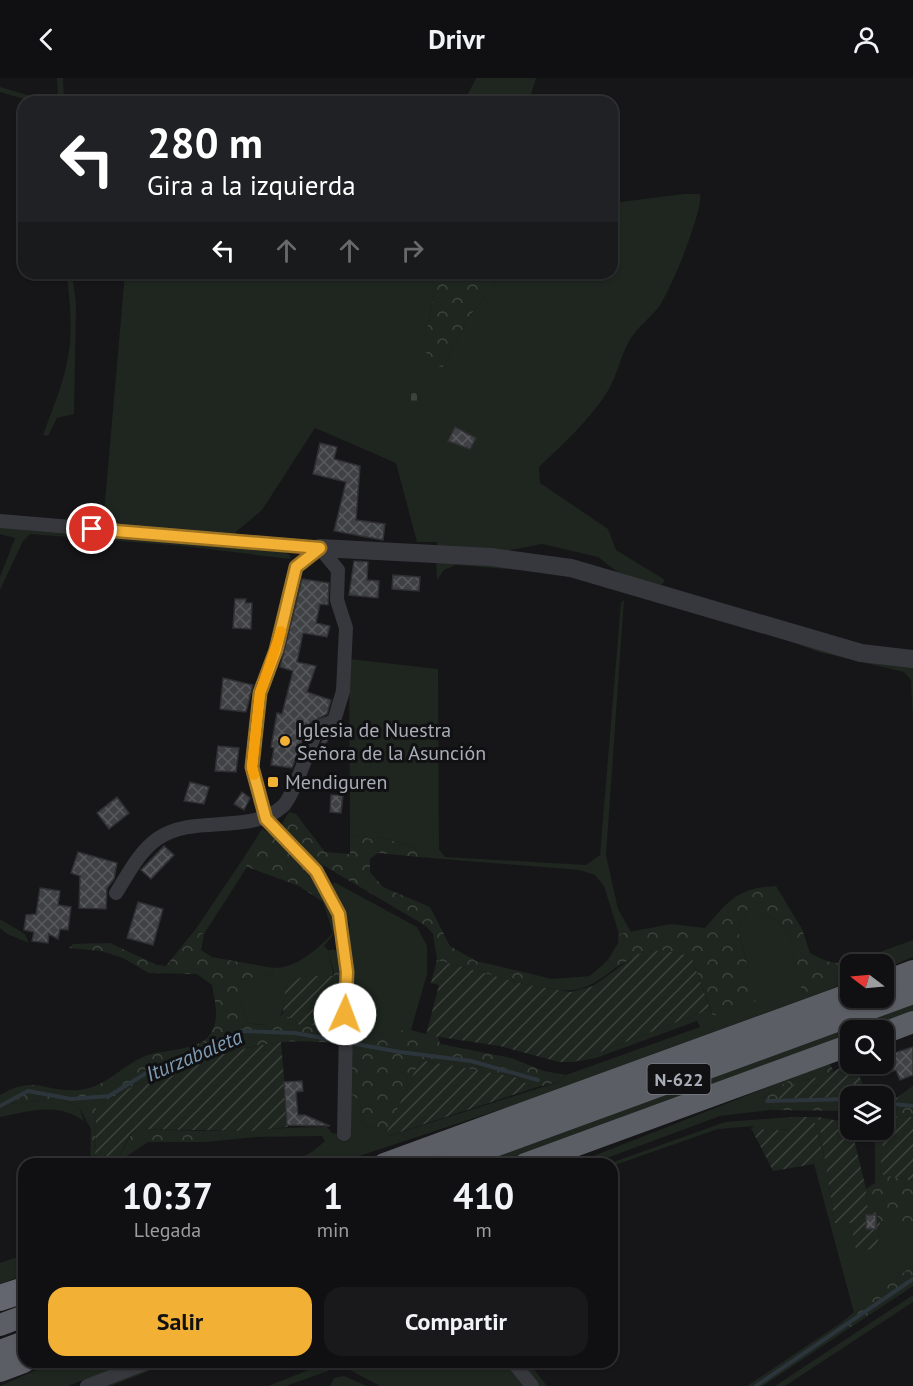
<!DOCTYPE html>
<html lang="es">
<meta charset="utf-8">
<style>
body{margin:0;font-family:"PT Sans",sans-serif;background:#19191b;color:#f1f3f6;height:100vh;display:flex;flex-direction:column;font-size:22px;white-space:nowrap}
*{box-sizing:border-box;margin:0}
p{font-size:20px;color:#9c9d9f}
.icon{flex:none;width:33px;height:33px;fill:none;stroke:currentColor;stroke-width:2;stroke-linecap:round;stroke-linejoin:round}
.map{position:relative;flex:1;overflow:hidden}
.panel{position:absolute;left:18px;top:1080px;width:600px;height:210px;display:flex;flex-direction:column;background:#101012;border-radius:18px;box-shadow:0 2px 4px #0004,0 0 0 2px #303032}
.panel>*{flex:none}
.banner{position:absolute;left:18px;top:18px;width:600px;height:183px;border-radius:18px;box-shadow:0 2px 4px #0004,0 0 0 2px #303032;background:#202124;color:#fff;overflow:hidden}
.needle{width:39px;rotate:286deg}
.buttons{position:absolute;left:840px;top:876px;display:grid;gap:12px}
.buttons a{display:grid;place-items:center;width:54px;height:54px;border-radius:12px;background:#101012;box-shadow:0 2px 4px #0004,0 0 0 2px #303032;font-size:30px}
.pin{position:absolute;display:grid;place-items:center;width:51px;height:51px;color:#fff;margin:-26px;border:3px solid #fff;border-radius:50%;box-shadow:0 2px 6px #0007}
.me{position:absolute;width:66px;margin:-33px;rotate:2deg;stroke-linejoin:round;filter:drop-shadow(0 0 4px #0008)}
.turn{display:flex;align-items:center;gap:21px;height:126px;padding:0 30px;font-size:27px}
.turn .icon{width:78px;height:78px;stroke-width:2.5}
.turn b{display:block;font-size:42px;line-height:51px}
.lanes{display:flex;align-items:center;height:57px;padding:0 30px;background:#0003;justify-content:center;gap:30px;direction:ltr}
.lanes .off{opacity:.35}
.eta{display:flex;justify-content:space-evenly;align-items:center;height:102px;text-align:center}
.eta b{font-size:36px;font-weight:700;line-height:42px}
.button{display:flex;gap:12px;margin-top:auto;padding:12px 30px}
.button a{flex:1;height:69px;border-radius:18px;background:#f2b134;color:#111;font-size:24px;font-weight:700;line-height:69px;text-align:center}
.button a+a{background:#19191b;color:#f1f3f6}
header{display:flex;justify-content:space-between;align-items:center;height:78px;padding:0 30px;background:#101012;font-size:27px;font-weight:700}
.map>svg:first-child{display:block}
</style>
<header><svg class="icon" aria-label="back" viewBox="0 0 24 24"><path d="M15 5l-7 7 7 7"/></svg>Drivr<svg class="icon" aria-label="person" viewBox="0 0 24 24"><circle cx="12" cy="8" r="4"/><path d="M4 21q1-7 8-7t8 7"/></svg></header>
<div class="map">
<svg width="913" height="1308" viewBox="0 0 913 1308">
<defs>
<pattern id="forest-crowns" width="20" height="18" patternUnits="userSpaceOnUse" patternTransform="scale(1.5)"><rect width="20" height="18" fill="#1e261f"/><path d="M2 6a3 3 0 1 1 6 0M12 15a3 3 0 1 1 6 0" fill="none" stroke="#3c433d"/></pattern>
<pattern id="cemetery-stones" width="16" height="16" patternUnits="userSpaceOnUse" patternTransform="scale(1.5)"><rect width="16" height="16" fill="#1e261f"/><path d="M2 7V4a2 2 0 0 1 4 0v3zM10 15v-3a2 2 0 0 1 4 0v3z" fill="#3c433d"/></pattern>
<pattern id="garden-furrows" width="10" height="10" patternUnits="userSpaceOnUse" patternTransform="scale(1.5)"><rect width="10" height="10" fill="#1e261f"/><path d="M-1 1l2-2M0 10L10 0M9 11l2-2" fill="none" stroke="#3c433d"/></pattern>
<pattern id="building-cross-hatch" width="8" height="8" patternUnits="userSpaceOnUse" patternTransform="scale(1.5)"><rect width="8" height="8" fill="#404145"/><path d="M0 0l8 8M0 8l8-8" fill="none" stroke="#595a5e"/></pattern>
</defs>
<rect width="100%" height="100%" fill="#161618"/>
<!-- grass -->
<g fill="#1e261f">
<path d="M57 0H63L64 24H55L58 20Z"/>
<path d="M476 0H536L529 24H464Z"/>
<path d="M0 9 51 24H34L0 14Z"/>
<path d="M684 116H700C704 131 670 215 658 230 650 240 638 249 631 260 621 276 618 295 609 311 591 341 564 365 539 389L540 405 608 451 616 472 665 502 659 511 625 500 598 479 542 466 495 475 437 472V464H417L396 385 315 350 262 432 230 459 103 446 125 195H438L425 261 443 289 469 239 504 195H612V125Z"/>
<path d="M67 195H72L76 226 74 336 57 340 48 358 43 357C53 330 65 302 69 273 73 248 69 221 67 195Z"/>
<path d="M0 448 284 474 290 477V481L183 468 30 456 23 463 0 512V499L15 460 0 456Z"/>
<path d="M436 482 532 487 913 587V643L911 602 904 594 819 574 778 559 580 501 534 493 456 487 444 492 437 502Z"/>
<path d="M624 522 606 777 618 831 631 854 619 856 604 808 595 797 579 792 418 779 415 769 380 759 372 761 350 757 349 581 438 591 439 771 445 779 586 787 600 777 621 525Z"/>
<path d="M243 781 247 789 204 856 195 852Z"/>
<path d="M334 804 417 849 427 868V896L411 952 386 956 352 953 349 845 331 811Z"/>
<path d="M323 815C335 841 345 845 324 868L328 872 334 898H309L286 903C284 934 285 952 247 945L239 915V902L272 896 273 890C297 890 316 872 333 855L323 824 314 818Z"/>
<path d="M748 830 777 842 789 856 803 916 850 900V904L511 1028 335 1086H288L312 1074 325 1063 322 1058 256 1059 205 1064 203 1053C245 1053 286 1049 327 1049L332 1055 348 1058 349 1014 360 1023 363 1047 387 1054 389 1058 558 1004 566 997 700 949 697 943 596 980 574 984 710 931 713 938 748 890 738 851Z"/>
<path d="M0 841 25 856 29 865 7 856 0 850Z"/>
<path d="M913 862V879L884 891V886H870L869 878Z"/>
<path d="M608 882 615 890C579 919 571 914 527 907L536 897 552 901 590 898Z"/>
<path d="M913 925V936L866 952H850V958L500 1086H467Z"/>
<path d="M796 998 764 1019 770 1032 720 1038 591 1086H573Z"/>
<path d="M58 1020 79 1029 84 1043C56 1024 31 1033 0 1039V1032L11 1026Z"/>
<path d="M791 1039V1051L768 1053 755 1048 718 1051 612 1088 608 1086 725 1044Z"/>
<path d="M813 1039H818L835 1144H851L877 1171 880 1145H913V1187L854 1235 814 1086 824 1080Z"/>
<path d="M875 1052 884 1054 880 1096 875 1105Z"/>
<path d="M24 1177V1197L0 1206V1185Z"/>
<path d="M913 1217V1224L785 1308H775Z"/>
<path d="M842 1244 848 1251 763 1308H747Z"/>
<path d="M54 1284H130L68 1308H0Z"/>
<path d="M162 1284H172L111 1308H101Z"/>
<path d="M329 1284H335L328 1286V1293L286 1308H268Z"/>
<path d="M339 1284H504L523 1308H380L346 1290Z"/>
<path d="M520 1284H528L547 1308H538Z"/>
<path d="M344 1298 367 1308H330L334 1300Z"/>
</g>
<!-- forest -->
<g fill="url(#forest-crowns)">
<path d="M438 195H504L469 239 443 289 428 288 425 261Z"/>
<path d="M289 734 296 736 325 774 350 776V757L372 761 380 759 415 769 418 779 378 775 370 781V794L383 809 430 829 450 868 476 883 536 897 527 907 437 882 433 856 426 848 316 783 280 749Z"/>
<path d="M262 751C288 764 307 791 323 815L314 818 299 808 247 789 243 781Z"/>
<path d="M776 808 802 851 810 875C836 889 842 887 869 877L870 886H850V900L803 917 789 856 777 842 748 830 738 851 756 923 713 938 691 878C656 870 645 872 615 890L608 882 618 865 619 856 671 846 705 850C729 823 737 810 776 808Z"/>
<path d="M195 852 204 856 201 872 212 879 273 890 272 896 239 902V915L247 945C262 948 273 948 283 935L301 948 325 946 333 938 334 894 328 872 340 873 338 965C320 964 300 962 282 964 227 970 141 997 96 1030L95 1086H90L91 1051 79 1029 58 1020 11 1026 0 1032V1017C36 996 45 1015 79 1012 106 1010 124 985 148 977 163 972 198 972 208 959 221 943 215 925 212 907L197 896 149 895 123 880 101 873 69 870 73 866 110 865 157 887 166 888Z"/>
<path d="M407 951 438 959 440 966 511 980 544 993 566 997 558 1004 534 1010 515 999 420 982 387 1054 363 1047 360 1023 349 1014 352 953 386 956Z"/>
<path d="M830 986 833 992 826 997 798 1004 779 1020 850 1019V1033L770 1032 764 1019 796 998Z"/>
<path d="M913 1008V1039L885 1038 884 1054 875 1052H884V1019L896 1020Z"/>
<path d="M138 1051 203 1053 205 1064H148L115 1086 132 1055Z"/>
<path d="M880 1096 913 1103V1145H880L874 1130H867L866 1111 875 1105Z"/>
<path d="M913 1187V1208L848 1251 842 1244Z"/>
</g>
<!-- cemetery -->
<path fill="url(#cemetery-stones)" d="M411 308 423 312 414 330 402 327Z"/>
<!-- garden -->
<g fill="url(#garden-furrows)">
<path d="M662 872 691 878 710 931 574 984H559L500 968 426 957 439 907 431 905 437 882 527 907 571 914 593 908 638 876Z"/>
<path d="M309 898H334L333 938 324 946 301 948 283 935 286 903Z"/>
<path d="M281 964 288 1049 249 1053 138 1051 131 1055 115 1086H95L96 1030C144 996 224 972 281 964Z"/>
<path d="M420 982 515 999 534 1010 388 1058 387 1054Z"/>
<path d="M850 985 856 986 866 1018 779 1021V1016L798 1004 826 997Z"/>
<path d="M885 1038 913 1039V1103L880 1096Z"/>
<path d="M791 1039H813L824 1080 814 1086 773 1093 751 1050 755 1048 768 1053 791 1051Z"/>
<path d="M818 1039 850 1045 866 1111 867 1129 874 1130 880 1145 877 1171 856 1172 851 1145H835Z"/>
</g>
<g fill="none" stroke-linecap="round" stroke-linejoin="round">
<!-- stream -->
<g stroke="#2c353c" stroke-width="4">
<path d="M767 1023 850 1021"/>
<path d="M884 1025 913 1028"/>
<path d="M0 1028 28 1013 71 1021 109 1018 148 994 203 973 218 962 241 953 295 955 400 974 471 983 538 1002"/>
<path d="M756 1308 913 1201"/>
</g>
</g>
<!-- building -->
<g fill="url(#building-cross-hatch)" stroke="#303034" stroke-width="1.5">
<path d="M455 349 476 360 470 371 448 363Z"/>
<path d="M320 365 337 369 334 381 360 388 356 442 385 446 383 462 334 453 346 404 313 396Z"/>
<path d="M354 483 368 484 367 502 379 503 378 520 349 517Z"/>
<path d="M393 497 420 499 419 513 392 511Z"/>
<path d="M302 501 329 505 328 527 320 526 316 545 330 548 327 559 303 555 297 584 316 588 307 614 331 622 327 636 310 645 292 690 271 687 274 670 271 669 277 635 282 636 293 593 280 589Z"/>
<path d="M235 521H246L245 525H252L251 551 233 550Z"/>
<path d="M223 600 253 607 246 634 220 631Z"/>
<path d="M331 654 319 682 315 680 325 656Z"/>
<path d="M218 668 239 670 236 694 215 693Z"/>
<path d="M190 704 209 709 204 726 184 723Z"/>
<path d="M242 714 250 720 244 732 234 726Z"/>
<path d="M331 717H343L341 735 330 734Z"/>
<path d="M117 719 129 735 109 751 97 735Z"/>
<path d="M164 768 174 777 151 801 141 792Z"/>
<path d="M78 774 117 785 114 801 107 810 106 831 79 830 80 798 71 795Z"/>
<path d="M40 810 60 813 58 827 71 829 68 852 60 851 58 861 49 856 48 865 32 863 34 854 24 852 26 837 36 836Z"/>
<path d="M138 824 163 831 153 867 127 860Z"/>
<path d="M913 969V997L900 1002 896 992 881 997 877 986H884V982L895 978 894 975Z"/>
<path d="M302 1003 303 1013 296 1014 298 1037H305L330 1048 287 1047 284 1004Z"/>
<rect x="866" y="1137" width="10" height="14"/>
</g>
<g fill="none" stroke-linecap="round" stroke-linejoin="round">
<!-- minor -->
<g stroke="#37383d" stroke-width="14">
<path d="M0 443 320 470 338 492 337 522 346 550 343 613 334 643 318 649C311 665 293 719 283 728 250 758 194 735 157 761 139 774 128 796 116 815"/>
<path d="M320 470 296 489 276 572 260 615 252 689 266 741 317 793 339 835 347 894 344 1056"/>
<path d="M513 1284 532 1308"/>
<path d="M87 1308 149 1284"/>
</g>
<!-- tertiary -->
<path stroke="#37383d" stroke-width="18" d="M320 470 491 479 571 490 861 575 913 581"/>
<!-- trunk -->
<g stroke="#5b5e65" stroke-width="22">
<path d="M884 904 913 893"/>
<path d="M884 955 913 944"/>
<path d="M384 1086 850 916"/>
<path d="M445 1086 913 915"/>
<path d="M525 1086 850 967"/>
<path d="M0 1247 24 1238"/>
<path d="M0 1273 24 1264"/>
<path d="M0 1293 24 1284"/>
</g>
<!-- motorway -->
<path stroke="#63666e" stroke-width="26" d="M0 1220 24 1212"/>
</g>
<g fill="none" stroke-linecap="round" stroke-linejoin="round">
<!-- route casing -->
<g stroke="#9d7322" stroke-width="15">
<path id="route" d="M92 451 320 470 296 489 276 572 260 615 252 689 266 741 316 793 339 836 347 894 345 936"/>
</g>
<!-- route -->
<use href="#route" stroke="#f2b134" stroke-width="10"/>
<!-- slow -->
<path stroke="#f59e0b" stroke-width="10" d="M254 697 252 689 260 615 281 553"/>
</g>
<!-- markers -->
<g fill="#f2b134" stroke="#111113" stroke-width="2">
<circle cx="285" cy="663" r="6"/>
<rect x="267" y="698" width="12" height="12" rx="3"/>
</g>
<g text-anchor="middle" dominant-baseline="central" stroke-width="6" stroke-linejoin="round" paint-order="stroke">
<!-- shield labels -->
<rect fill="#111113" stroke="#7b7e86" stroke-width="1.5" x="647.5" y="986" width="63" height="30" rx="4.5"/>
<g font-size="18" font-weight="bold" fill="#a8adb8">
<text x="679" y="1001">N-622</text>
</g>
<!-- poi labels -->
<g font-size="20" fill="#a8adb8" stroke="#111113" text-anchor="start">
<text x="297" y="652">Iglesia de Nuestra<tspan x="297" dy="23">Señora de la Asunción</tspan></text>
<text x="285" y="704">Mendiguren</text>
</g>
<!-- water labels -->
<g font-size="21" font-style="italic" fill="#7f9bb3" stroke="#111113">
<text transform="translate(194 977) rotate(-23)">Iturzabaleta</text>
</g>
</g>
</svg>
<div class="buttons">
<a><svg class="needle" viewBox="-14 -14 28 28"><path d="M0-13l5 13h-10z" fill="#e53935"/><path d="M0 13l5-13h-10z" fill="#9c9d9f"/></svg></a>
<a><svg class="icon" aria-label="search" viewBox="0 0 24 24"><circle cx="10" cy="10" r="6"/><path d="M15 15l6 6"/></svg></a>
<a><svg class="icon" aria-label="layers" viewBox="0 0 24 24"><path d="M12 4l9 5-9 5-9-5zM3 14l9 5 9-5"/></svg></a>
</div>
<div class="pin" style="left:92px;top:451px;background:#d93025"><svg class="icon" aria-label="arrive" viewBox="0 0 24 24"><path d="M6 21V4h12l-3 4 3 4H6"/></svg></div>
<svg class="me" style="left:345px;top:936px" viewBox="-20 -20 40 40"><circle r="19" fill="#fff"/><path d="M0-13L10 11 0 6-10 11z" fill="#f2b134"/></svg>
<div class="banner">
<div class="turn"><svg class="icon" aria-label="left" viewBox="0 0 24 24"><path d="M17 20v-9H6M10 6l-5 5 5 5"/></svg><div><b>280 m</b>Gira a la izquierda</div></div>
<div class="lanes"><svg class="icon" aria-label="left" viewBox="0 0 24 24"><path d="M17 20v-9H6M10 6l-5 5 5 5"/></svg><svg class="icon off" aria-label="ahead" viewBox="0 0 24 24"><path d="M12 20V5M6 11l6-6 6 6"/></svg><svg class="icon off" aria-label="ahead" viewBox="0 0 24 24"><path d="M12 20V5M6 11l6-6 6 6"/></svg><svg class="icon off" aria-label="right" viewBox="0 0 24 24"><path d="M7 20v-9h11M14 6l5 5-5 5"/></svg></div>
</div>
<section class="panel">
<div class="eta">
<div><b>10:37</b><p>Llegada</p></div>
<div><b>1</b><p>min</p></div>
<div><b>410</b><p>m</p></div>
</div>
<div class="button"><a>Salir</a><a>Compartir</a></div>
</section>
</div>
